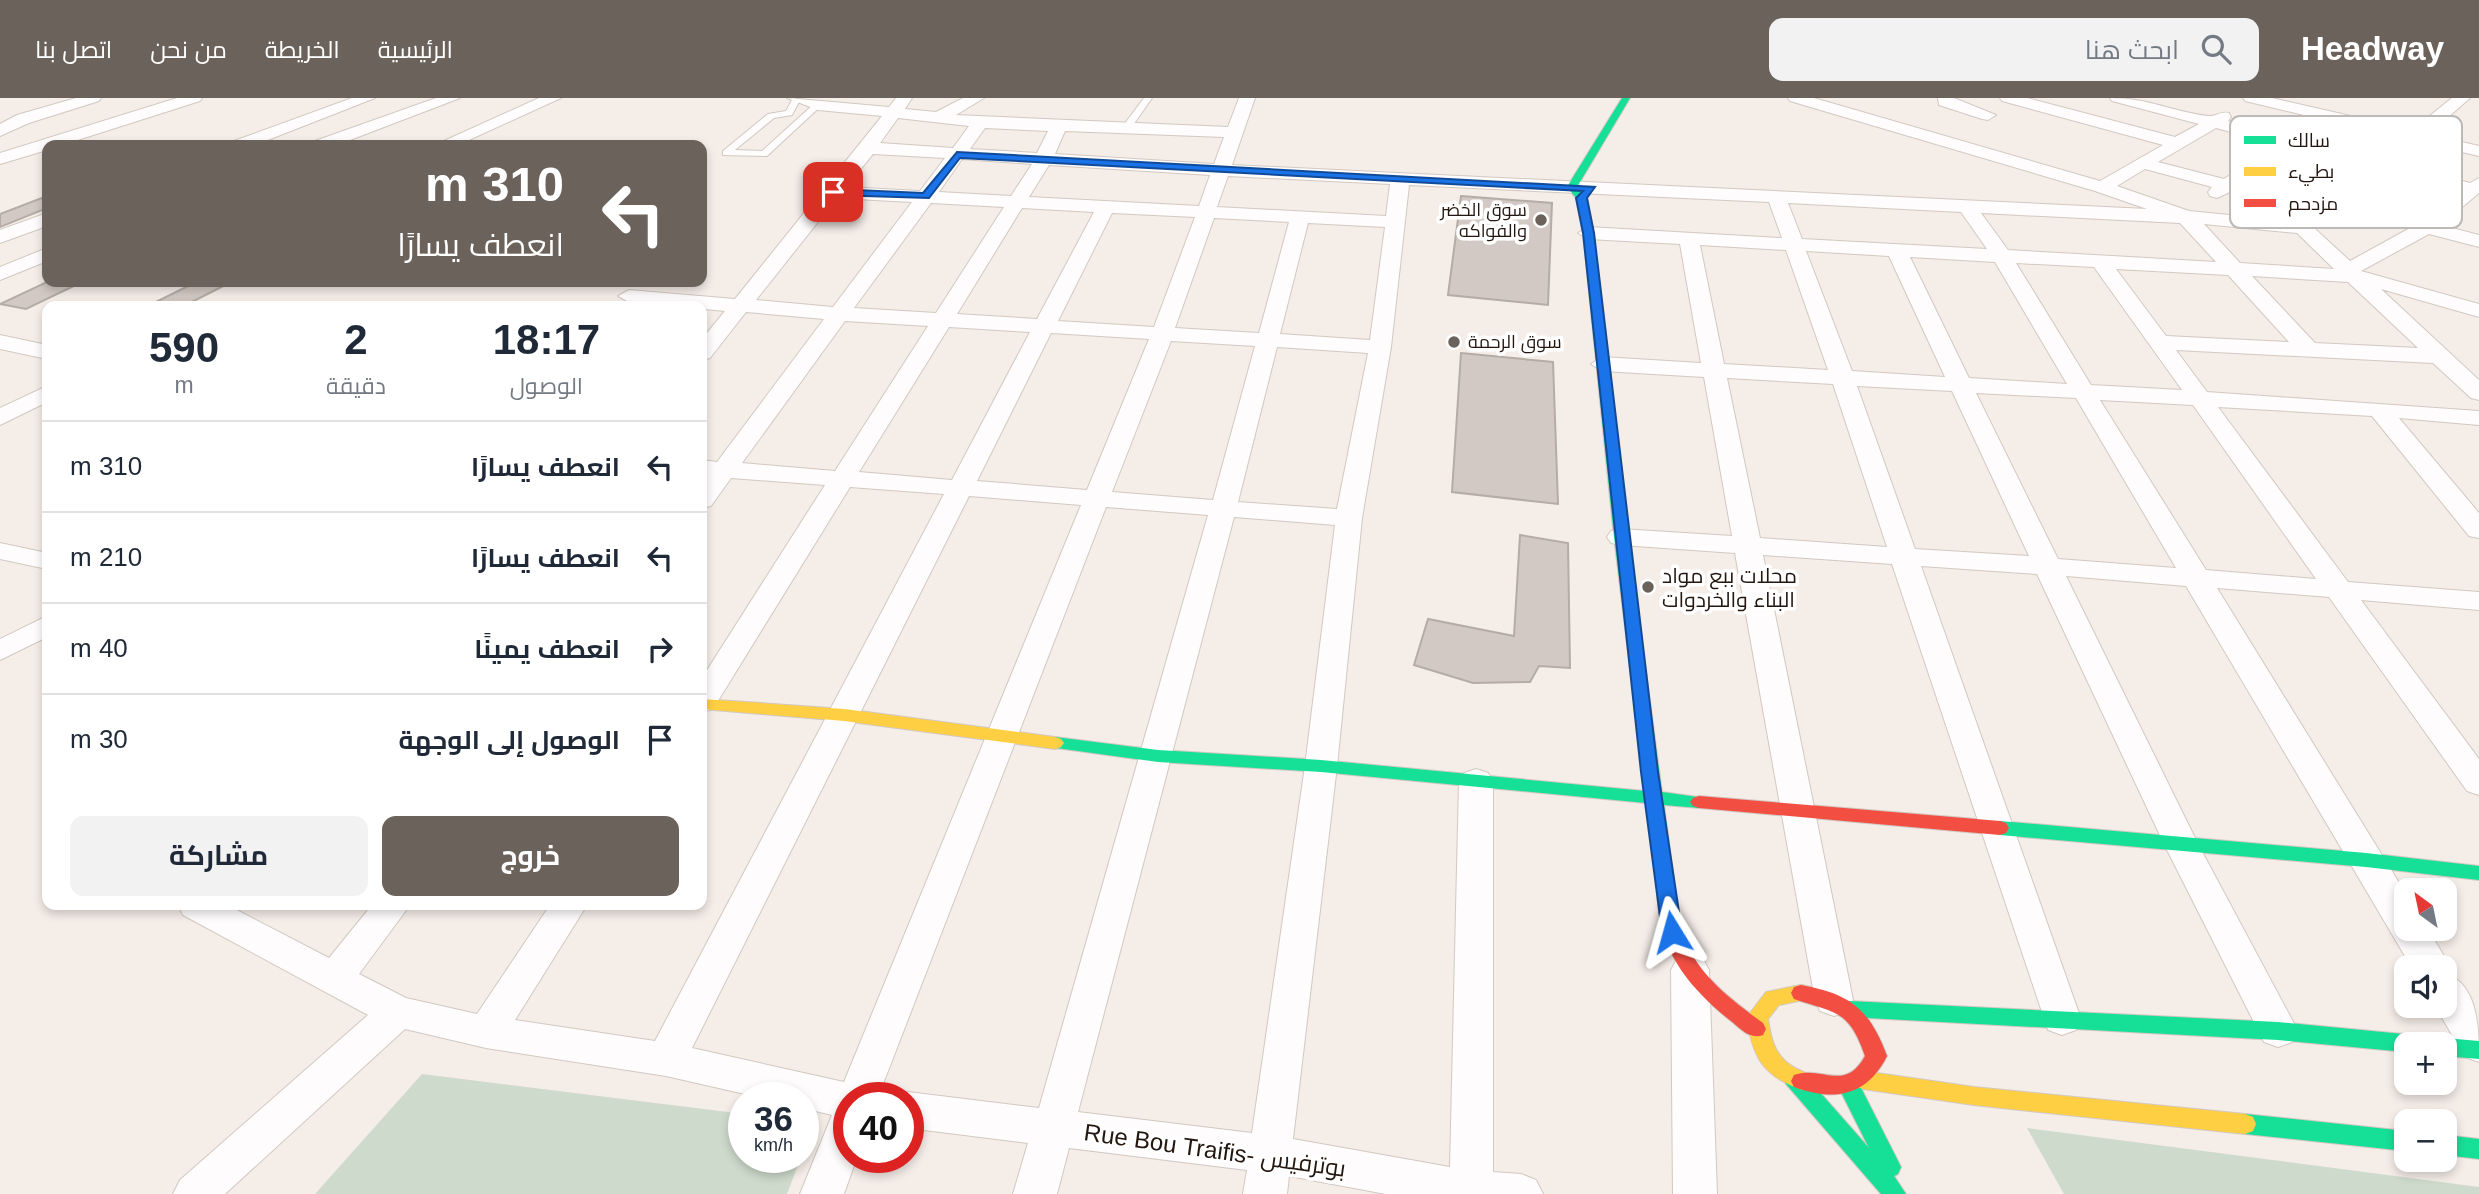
<!DOCTYPE html>
<html lang="ar">
<meta charset="utf-8">
<style>
body{margin:0;font-family:Helvetica,Cairo,sans-serif;background:#f2f2f3;color:#1f2937;direction:rtl;height:100vh;display:flex;flex-direction:column;font-size:26px;white-space:nowrap}
*{box-sizing:border-box;margin:0}
p{font-size:23px;color:#747a83}
.icon{flex:none;width:38px;height:38px;fill:none;stroke:currentColor;stroke-width:2;stroke-linecap:round;stroke-linejoin:round}
.map{position:relative;flex:1;overflow:hidden;direction:ltr}
.drawer{position:absolute;left:42px;top:203px;width:665px;height:609px;display:flex;flex-direction:column;background:#fff;border-radius:14px;box-shadow:0 4px 10px #0003;direction:rtl}
.drawer>*{flex:none}
.guide{position:absolute;left:42px;top:42px;width:665px;height:147px;border-radius:14px;box-shadow:0 4px 10px #0003;direction:rtl;background:#6c625c;color:#fff;overflow:hidden}
.needle{width:46px;rotate:327deg}
.tools{position:absolute;left:2394px;top:780px;display:grid;gap:14px}
.tools a{display:grid;place-items:center;width:63px;height:63px;border-radius:14px;background:#fff;box-shadow:0 4px 10px #0003;font-size:35px}
.speed{position:absolute;left:728px;top:984px;display:flex;gap:14px;font-size:35px;font-weight:700;text-align:center}
.speed>*{display:grid;place-content:center;width:91px;height:91px;border-radius:50%;background:#fff;box-shadow:0 4px 10px #0003;line-height:1}
.speed small{font-size:18px;font-weight:400}
.speed .limit{border:10px solid #d22;background:#fff;color:#111}
.pin{position:absolute;display:grid;place-items:center;width:60px;height:60px;color:#fff;margin:-30px;border-radius:14px;box-shadow:0 4px 10px #0006}
.me{position:absolute;width:77px;margin:-38px;rotate:352deg;stroke-linejoin:round;filter:drop-shadow(0 0 5px #0008)}
.turn{display:flex;align-items:center;gap:24px;height:147px;padding:0 28px;font-size:32px}
.turn .icon{width:91px;height:91px;stroke-width:2.5}
.turn b{display:block;font-size:49px;line-height:60px}
.eta{display:flex;justify-content:space-evenly;align-items:center;height:119px;text-align:center}
.eta b{font-size:42px;font-weight:700;line-height:49px}
.button{display:flex;gap:14px;margin-top:auto;padding:14px 28px}
.button a{flex:1;height:80px;border-radius:14px;background:#6c625c;color:#fff;font-size:28px;font-weight:700;line-height:80px;text-align:center}
.button a+a{background:#f2f2f3;color:#1f2937}
ul{padding:0;list-style:none}
li{display:flex;align-items:center;gap:21px;height:91px;padding:0 28px;border-top:2px solid #e0e1e3}
li div{flex:1}
li b{display:block;font-size:26px}
li em{font-style:normal}
header{display:flex;align-items:center;gap:42px;box-sizing:border-box;height:98px;padding:0 35px;background:#6c625c;color:#fff}
header strong{font-size:33px}
nav{display:flex;gap:38px;margin-inline-start:auto;font-size:24px}
.search{width:490px;height:63px;background:#f2f2f3;display:flex;align-items:center;gap:18px;box-sizing:border-box;padding:0 24px;border-radius:14px;color:#747a83;font-size:26px}
.map>svg:first-child{display:block}
</style>
<header>
<strong>Headway</strong>
<div class="search"><svg class="icon" aria-label="search" viewBox="0 0 24 24"><circle cx="10" cy="10" r="6"/><path d="M15 15l6 6"/></svg>ابحث هنا</div>
<nav><a>الرئيسية</a><a>الخريطة</a><a>من نحن</a><a>اتصل بنا</a></nav>
</header>
<div class="map">
<svg width="2479" height="1096" viewBox="0 0 2479 1096">
<rect width="100%" height="100%" fill="#f5ede8"/>
<!-- green -->
<g fill="#cedbcc">
<path d="M422 976 744 1016V1059H801L787 1096H315Z"/>
<path d="M2027 1030 2479 1089V1096H2064Z"/>
</g>
<!-- building -->
<g fill="#d3c9c4" stroke="#b5aca6" stroke-width="2">
<path d="M47 98V110L0 129V116Z"/>
<path d="M1461 98 1552 105 1548 207 1448 197Z"/>
<path d="M47 184H82L26 211 0 206Z"/>
<path d="M196 184H231L184 208H148Z"/>
<path d="M1461 255 1553 264 1558 406 1452 394Z"/>
<path d="M1520 437 1568 445 1570 570 1539 568 1530 584 1473 585 1414 567 1428 521 1514 538Z"/>
</g>
<g fill="none" stroke-linecap="round" stroke-linejoin="round">
<!-- lane casing -->
<g stroke="#d2c8c1" stroke-width="2">
<g id="lane">
<path d="M793 0 800 2 792 17 774 20 735 52 762 53 815 5 822 7 767 58 723 57V53L768 16 786 13Z"/>
<path d="M1144 0H1152L1131 30H1125L1123 28Z"/>
</g>
</g>
<!-- street casing -->
<g stroke="#d2c8c1" stroke-width="2">
<g id="street">
<path d="M76 0H101L99 3 29 25 0 38V26L17 17Z"/>
<path d="M177 0H202L200 3 62 47H47V52L0 66V55Z"/>
<path d="M352 0H375L255 47H231L234 43Z"/>
<path d="M436 0H460L337 47H312L315 43Z"/>
<path d="M539 0H561L458 47H435Z"/>
<path d="M787 0 889 9 896 0H912L905 11 936 14 963 0H984L956 17 1228 29 1239 0H1255L1232 67 2147 111 2095 93 1790 3 1788 0H1814L2100 83 2163 47 2002 3 2000 0H2027L2175 39 2199 26 2112 3 2110 0C2149 0 2173 14 2208 18 2216 19 2220 13 2229 15L2231 19 2228 23 2373 60 2401 40 2245 3 2243 0H2272L2412 32 2452 0H2470L2429 36 2479 48V58L2419 44 2390 64 2470 85 2479 80V95L2441 127 2479 137V149L2429 136 2361 173 2479 206V219L2381 191 2479 282V302L2471 300 2433 265 2176 252 2207 294 2479 313V327L2399 320 2479 415V440L2469 438 2372 318 2218 309 2348 484 2479 494V512L2361 502 2479 661V697L2467 693 2329 499 2217 490 2406 796V831H2428L2451 870 2447 876C2479 888 2479 933 2479 964L2465 959 2435 908H2445V870H2412L2186 488 2066 478 2198 746 2298 933 2292 944 2278 949 2264 944 2164 746 2037 476 1921 468 2081 921 2076 932 2062 937 2048 932 1892 466 1763 457 1853 902 1848 913 1834 918 1820 913 1815 902 1735 455 1621 447 1611 445 1607 439 1611 433 1621 431 1732 438 1704 279 1602 273 1591 266 1602 259 1701 265 1680 146 1588 141 1578 135 1588 129 1782 140 1769 104 1409 87 1391 249 1362 420 1337 668 1293 1041 1450 1069 1459 683 1464 675 1476 671 1488 675 1493 683V1074L1521 1076 1536 1082 1543 1096H1386L1289 1078 1287 1096H1243L1247 1072 1069 1050 1057 1096H1013L1028 1045 908 1030V999H894L908 994 1039 1010 1208 417 1106 409 878 999H849V1059H857L844 1096H800L832 1017 803 1010V999H758L666 978 486 950 405 931 225 1096H173L180 1082 368 917 183 817 178 807H227L329 860 372 807H410L359 876 406 900 477 916 550 807H587L515 922 655 943 944 396 850 389 713 611 702 614V580L825 387 731 380 711 408 702 410V384L707 378H702V362L717 364 824 221 746 214 710 260 702 262V241L725 213 629 204 618 198 629 192 735 201 882 18 818 12ZM898 20 969 28 953 50 880 45ZM985 30 1048 33 1037 55 970 51ZM2216 30 2276 46 2224 81 2158 64ZM1065 33 1224 39 1214 66 1055 56ZM2293 50 2361 68 2310 103 2242 86ZM873 56 945 60 920 93 846 89ZM962 61 1032 66 1011 98 939 94ZM1049 67 1210 77 1199 108 1029 99ZM2145 71 2212 89 2208 94 2210 98 2217 100 2230 94 2300 112 2291 123 2189 113 2117 88ZM2379 72 2459 93 2423 122 2340 100ZM1228 78 1390 86 1386 118 1217 109ZM837 100 912 104 833 209 756 202ZM931 105 1004 109 936 215 854 210ZM1788 105 1961 114 1987 151 1802 141ZM2328 108 2410 130 2350 163 2312 128 2311 124ZM1022 110 1094 114 1037 221 957 216ZM1112 115 1195 119 1154 229 1058 223ZM1981 115 2180 125 2216 164 2008 152ZM1214 120 1289 124 1259 235 1175 230ZM1308 125 1385 129 1370 242 1280 236ZM2204 126 2297 135 2334 171 2240 165ZM1700 147 1786 152 1828 272 1724 266ZM1806 153 1889 158 1945 279 1852 273ZM1910 159 1995 164 2067 286 1969 280ZM2016 165 2094 169 2182 292 2091 287ZM2116 171 2228 177 2289 244 2166 238ZM2252 178 2348 184 2418 250 2315 245ZM845 223 928 228 835 373 742 365ZM949 229 1030 234 952 382 859 374ZM1051 235 1149 241 1087 392 977 383ZM1171 243 1255 248 1213 402 1112 394ZM1277 249 1368 255 1337 411 1238 404ZM1727 280 1833 286 1887 449 1760 440ZM1857 288 1952 293 2029 458 1915 451ZM1976 295 2076 300 2176 470 2058 461ZM2100 302 2193 307 2316 481 2206 472ZM969 398 1081 407 844 984 692 950ZM1234 419 1335 427 1305 668 1252 1035 1078 1014Z"/>
<path d="M1938 0H1954L1996 17 1988 22 1982 21 1939 7Z"/>
<path d="M47 115V128L0 145V132Z"/>
<path d="M47 150V163L0 182V169Z"/>
<path d="M0 237 47 247V261L0 251Z"/>
<path d="M47 288V304L0 327V310Z"/>
<path d="M0 445 47 455V471L0 461Z"/>
<path d="M47 518V539L0 562V541Z"/>
<path d="M1690 857 1703 861 1709 872 1717 1096H1673L1671 872 1677 861Z"/>
</g>
</g>
<!-- fast casing -->
<g stroke="#d2c8c1" stroke-width="2">
<g id="fast">
<path d="M1622 0H1630L1577 89 1586 100 1593 135 1628 439 1662 694 1705 700 1708 704 1705 708 1699 710 1664 707 1675 791 1673 796 1666 798 1659 796 1657 791 1646 705 1321 674 1158 664 1049 649 1046 645 1049 641 1055 639 1158 652 1321 662 1645 693 1614 439 1583 135 1576 100 1567 89Z"/>
<path d="M2000 723 2366 755 2479 768V782L2366 769 2000 737 1994 735 1991 730 1994 725Z"/>
<path d="M1849 903 2278 924 2424 938 2431 941 2434 947H2406V954L2278 942 1849 919 1842 917 1839 911 1842 905Z"/>
<path d="M2445 940 2479 943V961L2445 958V947H2436L2438 943Z"/>
<path d="M1794 971 1802 974 1869 1050 1838 988 1841 982 1849 979 1857 982 1901 1069 1898 1076 1894 1078 1906 1096H1881L1786 986 1783 980 1786 974Z"/>
<path d="M2245 1016 2406 1033V1053L2245 1036 2237 1033 2234 1026 2237 1019Z"/>
<path d="M2445 1037 2479 1041V1061L2445 1057Z"/>
</g>
</g>
<!-- slow casing -->
<g stroke="#d2c8c1" stroke-width="2">
<g id="slow">
<path d="M702 601 844 611 1055 639 1061 641 1064 645 1061 649 1055 651 844 623 702 611Z"/>
<path d="M1801 887 1808 889 1811 895 1808 901 1779 907 1768 921C1771 942 1775 959 1795 970 1803 974 1809 975 1813 983L1810 989 1802 992C1763 978 1752 959 1747 919L1766 894Z"/>
<path d="M1863 973 1974 989 2245 1016 2253 1019 2256 1026 2253 1033 2245 1036 1974 1007 1863 991 1855 988 1852 982 1855 976Z"/>
</g>
</g>
<!-- jam casing -->
<g stroke="#d2c8c1" stroke-width="2">
<g id="jam">
<path d="M1699 698 2000 723 2006 725 2009 730 2006 735 2000 737 1699 710 1693 708 1690 704 1693 700Z"/>
<path d="M1666 784 1673 786 1675 791C1677 805 1677 820 1682 834 1695 875 1730 901 1763 925L1766 931 1763 937C1750 942 1741 931 1731 923 1695 895 1663 859 1659 812 1658 804 1655 794 1659 786Z"/>
<path d="M1801 887C1850 896 1869 910 1887 958 1867 998 1835 1004 1794 989L1791 983 1794 977C1822 967 1845 995 1865 958 1849 911 1835 915 1794 901L1791 895 1794 889Z"/>
</g>
</g>
<!-- lane -->
<use href="#lane" fill="#fefcfc" fill-rule="evenodd"/>
<!-- street -->
<use href="#street" fill="#fefcfc" fill-rule="evenodd"/>
<!-- fast -->
<use href="#fast" fill="#16e098" fill-rule="evenodd"/>
<!-- slow -->
<use href="#slow" fill="#ffcf43" fill-rule="evenodd"/>
<!-- jam -->
<use href="#jam" fill="#f24e42" fill-rule="evenodd"/>
</g>
<!-- route -->
<path fill="#1a73e8" stroke="#114b97" stroke-width="2" d="M957 54 1595 89 1587 100 1594 135 1658 674 1682 834 1679 840H1665L1662 834 1641 674 1583 135 1576 100 1583 93 960 60 929 100 833 97 828 94 833 91 923 95Z"/>
<!-- markers -->
<g fill="#6c625c" stroke="#fff" stroke-width="2.5">
<circle cx="1541" cy="122" r="7"/>
<circle cx="1454" cy="244" r="7"/>
<circle cx="1648" cy="489" r="7"/>
</g>
<g text-anchor="middle" dominant-baseline="central" stroke-width="7" stroke-linejoin="round" paint-order="stroke">
<!-- far-poi labels -->
<g font-size="18" fill="#231710" stroke="#fff" text-anchor="end">
<text x="1527" y="112">سوق الخضر<tspan x="1527" dy="21">والفواكه</tspan></text>
<text x="1468" y="244" text-anchor="start">سوق الرحمة</text>
</g>
<!-- poi labels -->
<g font-size="21" fill="#231710" stroke="#fff" text-anchor="start">
<text x="1662" y="477">محلات ببع مواد<tspan x="1662" dy="24">البناء والخردوات</tspan></text>
</g>
<!-- near-street labels -->
<g font-size="24" fill="#231710" stroke="#fff">
<text transform="translate(1215 1052) rotate(8)">Rue Bou Traifis- بوترفيس</text>
</g>
</g>
<!-- legend -->
<rect x="2230" y="18" width="232" height="112" rx="10" fill="#fff" stroke="#bdb9b7" stroke-width="2"/>
<rect x="2244" y="38" width="32" height="8" fill="#16e098"/>
<rect x="2244" y="69" width="32" height="9" fill="#ffcf43"/>
<rect x="2244" y="101" width="32" height="8" fill="#f24e42"/>
<g font-size="19" fill="#231710">
<text x="2288" y="49">سالك</text>
<text x="2288" y="80">بطيء</text>
<text x="2288" y="112">مزدحم</text>
</g>
</svg>
<div class="tools">
<a><svg class="needle" viewBox="-14 -14 28 28"><path d="M0-13l5 13h-10z" fill="#e53935"/><path d="M0 13l5-13h-10z" fill="#747a83"/></svg></a>
<a><svg class="icon" aria-label="sound" viewBox="0 0 24 24"><path d="M4 9h4l5-4v14l-5-4H4zM17 9q2 3 0 6"/></svg></a>
<a>+</a>
<a>−</a>
</div>
<div class="speed"><div>36<small>km/h</small></div><div class="limit">40</div></div>
<div class="pin" style="left:833px;top:94px;background:#d93025"><svg class="icon" aria-label="arrive" viewBox="0 0 24 24"><path d="M6 21V4h12l-3 4 3 4H6"/></svg></div>
<svg class="me" style="left:1672px;top:834px" viewBox="-20 -20 40 40"><path d="M0-17L14 15 0 8-14 15z" fill="#1a73e8" stroke="#fff" stroke-width="4"/></svg>
<div class="guide">
<div class="turn"><svg class="icon" aria-label="left" viewBox="0 0 24 24"><path d="M17 20v-9H6M10 6l-5 5 5 5"/></svg><div><b>310 m</b>انعطف يسارًا</div></div>
</div>
<section class="drawer">
<div class="eta">
<div><b>18:17</b><p>الوصول</p></div>
<div><b>2</b><p>دقيقة</p></div>
<div><b>590</b><p>m</p></div>
</div>
<ul>
<li><svg class="icon" aria-label="left" viewBox="0 0 24 24"><path d="M17 20v-9H6M10 6l-5 5 5 5"/></svg><div><b>انعطف يسارًا</b></div><em>310 m</em></li>
<li><svg class="icon" aria-label="left" viewBox="0 0 24 24"><path d="M17 20v-9H6M10 6l-5 5 5 5"/></svg><div><b>انعطف يسارًا</b></div><em>210 m</em></li>
<li><svg class="icon" aria-label="right" viewBox="0 0 24 24"><path d="M7 20v-9h11M14 6l5 5-5 5"/></svg><div><b>انعطف يمينًا</b></div><em>40 m</em></li>
<li><svg class="icon" aria-label="arrive" viewBox="0 0 24 24"><path d="M6 21V4h12l-3 4 3 4H6"/></svg><div><b>الوصول إلى الوجهة</b></div><em>30 m</em></li>
</ul>
<div class="button"><a>خروج</a><a>مشاركة</a></div>
</section>
</div>
